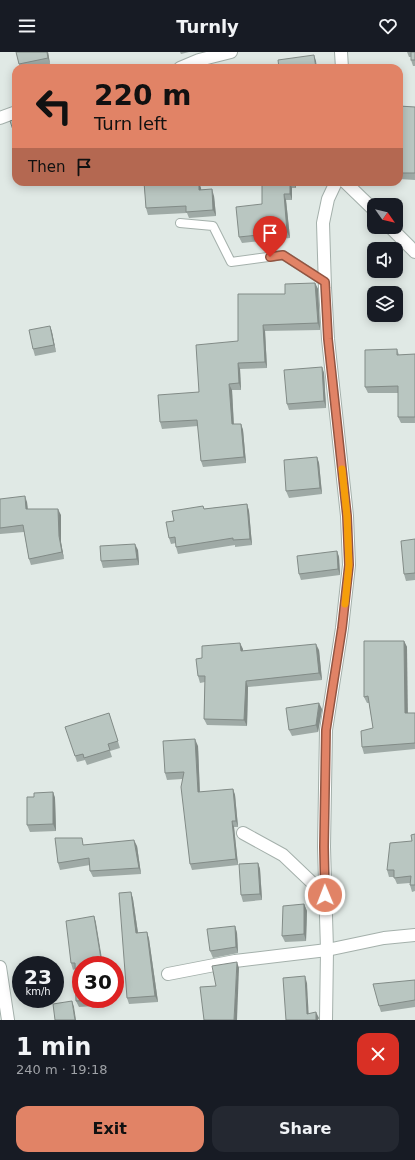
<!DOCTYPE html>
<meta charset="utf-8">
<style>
body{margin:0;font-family:"DejaVu Sans",sans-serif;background:#242831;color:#f1f3f6;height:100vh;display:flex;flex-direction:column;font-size:15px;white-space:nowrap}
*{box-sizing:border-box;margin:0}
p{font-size:13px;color:#9ea1a6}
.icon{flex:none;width:22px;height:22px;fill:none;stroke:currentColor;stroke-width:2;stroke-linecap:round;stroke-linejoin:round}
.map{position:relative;height:968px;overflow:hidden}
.side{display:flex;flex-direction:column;background:#171b24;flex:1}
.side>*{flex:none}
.banner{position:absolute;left:12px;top:12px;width:391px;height:122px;border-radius:12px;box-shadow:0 2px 10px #0003;background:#e18366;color:#111;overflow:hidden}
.needle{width:26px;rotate:124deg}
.fabs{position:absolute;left:367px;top:146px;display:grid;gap:8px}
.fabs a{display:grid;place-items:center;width:36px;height:36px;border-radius:8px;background:#171b24;box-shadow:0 2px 10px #0003;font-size:20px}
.speed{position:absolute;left:12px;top:904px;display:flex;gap:8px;font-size:20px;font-weight:700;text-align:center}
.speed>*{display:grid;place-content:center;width:52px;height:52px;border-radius:50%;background:#171b24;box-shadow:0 2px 10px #0003;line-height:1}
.speed small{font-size:10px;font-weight:400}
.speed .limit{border:6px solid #d22;background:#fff;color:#111}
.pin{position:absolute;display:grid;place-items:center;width:34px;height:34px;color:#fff;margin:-41px -17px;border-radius:50% 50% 50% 0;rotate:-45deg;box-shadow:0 0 4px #0007}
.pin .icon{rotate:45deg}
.me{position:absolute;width:44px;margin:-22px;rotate:359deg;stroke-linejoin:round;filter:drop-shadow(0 0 3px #0008)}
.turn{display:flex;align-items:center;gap:14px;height:84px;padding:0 16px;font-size:18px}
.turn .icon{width:52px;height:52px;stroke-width:2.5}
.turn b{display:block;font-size:28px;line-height:34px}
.then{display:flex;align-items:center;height:38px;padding:0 16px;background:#0003;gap:8px;font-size:15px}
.round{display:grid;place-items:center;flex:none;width:42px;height:42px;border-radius:12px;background:#242831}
.head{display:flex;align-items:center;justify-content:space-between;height:68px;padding:0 16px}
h1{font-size:24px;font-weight:700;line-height:30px}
.action{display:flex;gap:8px;margin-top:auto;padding:8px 16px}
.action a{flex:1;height:46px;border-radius:12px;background:#e18366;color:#111;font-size:16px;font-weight:700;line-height:46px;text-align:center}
.action a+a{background:#242831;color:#f1f3f6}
header{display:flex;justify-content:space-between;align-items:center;height:52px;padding:0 16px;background:#171b24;font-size:18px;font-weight:700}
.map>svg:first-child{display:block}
</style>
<header><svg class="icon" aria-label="menu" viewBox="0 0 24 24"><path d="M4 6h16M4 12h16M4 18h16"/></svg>Turnly<svg class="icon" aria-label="heart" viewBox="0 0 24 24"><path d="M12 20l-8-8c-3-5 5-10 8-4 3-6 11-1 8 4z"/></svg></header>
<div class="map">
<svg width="415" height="968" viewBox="0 0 415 968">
<rect width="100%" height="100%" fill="#e0e9e5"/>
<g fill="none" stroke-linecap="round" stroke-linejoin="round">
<!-- lane casing -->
<g stroke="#a4b0ab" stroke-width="10">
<path id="lane" d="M180 171 213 174 231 210 283 203 325 230"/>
</g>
<!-- street casing -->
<g stroke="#a4b0ab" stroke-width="14">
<g id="street">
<path d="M341 0 342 16"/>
<path d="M180 16 199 8 231 0"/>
<path d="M0 66 16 60"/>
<path d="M345 130 374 158"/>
<path d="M390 175 415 200"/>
<path d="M243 781 283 803 325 843"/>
<path d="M0 915 8 968"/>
<path d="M168 922 235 909 327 898 384 886 415 883"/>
<path d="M326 968 327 898 324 795 326 678 342 576 349 513 347 464 328 287 325 236 323 171 328 147 336 130"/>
</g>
</g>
<!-- lane -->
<use href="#lane" stroke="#fff" stroke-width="8"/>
<!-- street -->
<use href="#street" stroke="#fff" stroke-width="12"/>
</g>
<!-- wall -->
<g fill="#9faaa6">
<path d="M16 0H48L50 12 33 16H20Z"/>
<path d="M180 0H189L181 2Z"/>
<path d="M407 0H415V14H413L411 8V5H409Z"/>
<path d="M399 54 415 55V128L399 127Z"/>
<path d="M144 130H175L176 131 201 136V138L214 144 216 164 189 166 187 161 148 163 146 156Z"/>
<path d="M262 130H296V136H292V148H286L290 186 242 191 239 185 262 152Z"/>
<path d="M315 231 318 237 320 278 265 279 267 316 240 317 241 338H232L234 372H241L243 378 246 411 203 415 201 409 198 374 162 377 160 370 199 340 238 289 285 242Z"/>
<path d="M50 274 52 280 56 300 35 304 33 297Z"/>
<path d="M397 297 399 303 415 302V371H401L398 365V341H368L365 335Z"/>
<path d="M322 315 324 321 326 356 289 358 287 352Z"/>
<path d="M317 405 319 411 322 442 289 446 286 439Z"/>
<path d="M0 447 27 450 28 457 61 463V490L64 507 31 513 29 507 24 480 0 482Z"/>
<path d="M247 452 249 459 252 493 235 495V493L178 502 176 495V491L171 492 169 486 174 469 203 454 204 457Z"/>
<path d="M415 487V528L406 529 404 522Z"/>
<path d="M138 498 139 513 103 516 101 509Z"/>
<path d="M337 499 339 505 340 523 301 528 299 522Z"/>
<path d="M404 589 407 595V661H415V697L364 702 362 695 373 676 369 651H367L364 645Z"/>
<path d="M240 591 243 599 319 598 322 628 248 635 247 674 207 673 204 667 205 630 200 631 198 624 202 606Z"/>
<path d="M322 657 318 680 292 684 289 678Z"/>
<path d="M109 661 120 696 110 699 112 705 87 713 85 708 77 710 75 704Z"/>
<path d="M198 694 200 740 233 737 235 743 238 775H234L238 813 192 818 190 812 182 727 167 728 165 721Z"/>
<path d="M53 740 55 746 56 779 30 780 27 773 34 745Z"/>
<path d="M415 782V839L412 840 410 833V831L397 832 394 825H389L387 818 412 789Z"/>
<path d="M84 793 137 794 141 822 93 825 90 819V813L60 818 58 811Z"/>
<path d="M258 811 260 817 262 848 243 850 241 843Z"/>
<path d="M131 840 133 847 138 881 147 880 149 887 158 950 129 952 127 946Z"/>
<path d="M304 852 307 859 306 889 285 890 282 884Z"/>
<path d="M94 864 96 871 81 947H108L109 953 79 955 76 949 75 917 73 918 71 911Z"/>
<path d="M235 874 237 881 238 901 213 906 210 899Z"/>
<path d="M415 928V955L381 960 379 954Z"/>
</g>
<!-- shaded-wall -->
<g fill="#828b87">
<path d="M47 0H48L50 12 48 6Z"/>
<path d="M314 3 316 9 317 16H316Z"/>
<path d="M199 130 201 136 202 144 199 138Z"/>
<path d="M290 130 292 136V148L290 142Z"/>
<path d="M293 130H296V136Z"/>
<path d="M212 137 214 144 216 164 213 158Z"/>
<path d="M284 142 286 148 290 186 287 180Z"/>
<path d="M315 231 318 237 320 278 318 271Z"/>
<path d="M263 273 265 279 267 316 265 310Z"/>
<path d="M50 274 52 280 56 300 54 293Z"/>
<path d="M238 311 240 317 241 338 239 331Z"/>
<path d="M322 315 324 321 326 356 324 349Z"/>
<path d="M229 332 232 338 234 379 232 372Z"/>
<path d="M241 372 243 378 246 411 244 405Z"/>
<path d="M317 405 319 411 322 442 320 436Z"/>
<path d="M25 444 27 450 28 464 26 457Z"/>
<path d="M247 452 249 459 252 493 250 487Z"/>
<path d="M58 457 61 463V490L64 507 62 500 59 484Z"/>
<path d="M135 492 138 498 139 513 137 507Z"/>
<path d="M337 499 339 505 340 523 338 517Z"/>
<path d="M404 589 407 595 408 667 405 661Z"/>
<path d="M240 591 243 597V606L241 599Z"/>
<path d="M316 592 319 598 322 628 319 621Z"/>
<path d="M246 629 248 635 247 674 244 668Z"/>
<path d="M319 651 322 657 318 680 316 673Z"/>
<path d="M195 687 198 694 200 746 198 740Z"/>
<path d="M233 737 235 743 238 775 236 769Z"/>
<path d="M53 740 55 746 56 779 53 772Z"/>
<path d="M232 769 234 775 238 813 236 807Z"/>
<path d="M134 788 137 794 141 822 139 816Z"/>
<path d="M258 811 260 817 262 848 260 842Z"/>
<path d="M131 840 133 847 139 888 136 881Z"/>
<path d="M304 852 307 859 306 889 304 882Z"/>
<path d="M94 864 96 871 103 913H102Z"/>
<path d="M235 874 237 881 238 901 236 895Z"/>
<path d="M147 880 149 887 158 950 155 944Z"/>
<path d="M237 910 239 916 237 968H234Z"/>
<path d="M305 924 307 931 309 968 307 962Z"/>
<path d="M72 949 74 955 76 968H75Z"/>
<path d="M316 960 319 966 318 968H316Z"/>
</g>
<!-- building -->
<g fill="#b9c6c1" stroke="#828b87">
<path d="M16 0H47L48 6 19 12Z"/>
<rect x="411" y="0" width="4" height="8"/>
<path d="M314 3 316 16H279L278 8Z"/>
<path d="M399 54 415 55V121H399Z"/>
<path d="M16 67V87L10 69Z"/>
<path d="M144 130H174V131L199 130V138L212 137 213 158 186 160V154L146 156Z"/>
<path d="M262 130H290V142H284L287 180 239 185 236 155 262 152Z"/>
<path d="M315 231 318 271 263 273 265 310 238 311 239 331 229 332 232 372H241L244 405 201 409 197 368 160 370 158 343 199 340 196 293 238 289V242H285V232Z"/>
<path d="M50 274 54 293 33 297 29 278Z"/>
<path d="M397 297V303L415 302V365H398V334L365 335V298Z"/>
<path d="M322 315 324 349 287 352 284 318Z"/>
<path d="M317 405 320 436 286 439 284 408Z"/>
<path d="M25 444 26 457H58L59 484 62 500 29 507 23 473 0 476V447Z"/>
<path d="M247 452 250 487 233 488V486L176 495 175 485 169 486 166 470 174 469 172 459 203 454 204 457Z"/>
<path d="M415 487V521L404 522 401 489Z"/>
<path d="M135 492 137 507 101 509 100 494Z"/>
<path d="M337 499 338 517 299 522 297 504Z"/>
<path d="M364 589H404L405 661H415V691L362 695 361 679 373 676 368 644 364 645Z"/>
<path d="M240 591 241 599 316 592 319 621 246 629 244 668 204 667 205 624H198L196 607 202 606V594Z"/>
<path d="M319 651 316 673 289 678 286 656Z"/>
<path d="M109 661 118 689 108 692 110 698 84 706 83 702 75 704 65 675Z"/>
<path d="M195 687 198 740 233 737 236 769H232L236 807 190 812 181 735 184 720 165 721 163 689Z"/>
<path d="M53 740V772L27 773V745H34V741Z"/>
<path d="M415 782V833H410L411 824 394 826V818H387L390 791 412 789 411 783Z"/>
<path d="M55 786H82L83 793 134 788 139 816 90 819 89 806 58 811Z"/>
<path d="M258 811 260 842 241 843 239 812Z"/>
<path d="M131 840 136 881 147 880 155 944 127 946 119 841Z"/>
<path d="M304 852V882L282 884 283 854Z"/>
<path d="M94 864 102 913H81V947H106L76 949 75 911H71L66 869Z"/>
<path d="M235 874 236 895 210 899 207 877Z"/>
<path d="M237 910 234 968H204L200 935 216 934 212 914Z"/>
<path d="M305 924 307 962 316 960V968H286L283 926Z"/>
<path d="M415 928V948L379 954 373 932Z"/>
<path d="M72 949 75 968H55L53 952Z"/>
</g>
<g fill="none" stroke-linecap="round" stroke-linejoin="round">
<!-- route casing -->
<g stroke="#925542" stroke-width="10">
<path id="route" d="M270 205 283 203 325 230 328 287 347 464 349 513 342 576 326 678 324 795 325 843"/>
</g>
<!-- route -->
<use href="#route" stroke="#e18366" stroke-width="7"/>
<!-- slow -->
<path stroke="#f59e0b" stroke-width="7" d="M342 417 347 464 349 513 345 552"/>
</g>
</svg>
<div class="fabs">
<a><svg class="needle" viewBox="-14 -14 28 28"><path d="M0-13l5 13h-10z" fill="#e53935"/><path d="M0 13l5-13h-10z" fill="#9ea1a6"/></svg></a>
<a><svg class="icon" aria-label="sound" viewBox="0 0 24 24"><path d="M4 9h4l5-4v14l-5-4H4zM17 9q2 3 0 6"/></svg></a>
<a><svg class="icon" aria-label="layers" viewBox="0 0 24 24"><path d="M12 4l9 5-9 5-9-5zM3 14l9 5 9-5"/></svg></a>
</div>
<div class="speed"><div>23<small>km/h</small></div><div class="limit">30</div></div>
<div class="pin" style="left:270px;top:205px;background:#d93025"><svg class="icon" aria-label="arrive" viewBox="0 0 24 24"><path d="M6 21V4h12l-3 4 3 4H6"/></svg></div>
<svg class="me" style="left:325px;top:843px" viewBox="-20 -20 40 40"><circle r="17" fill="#e18366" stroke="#fff" stroke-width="3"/><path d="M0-11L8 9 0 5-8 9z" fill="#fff"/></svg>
<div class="banner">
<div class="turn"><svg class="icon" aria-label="left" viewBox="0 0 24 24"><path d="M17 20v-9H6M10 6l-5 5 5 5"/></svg><div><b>220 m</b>Turn left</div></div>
<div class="then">Then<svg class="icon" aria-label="arrive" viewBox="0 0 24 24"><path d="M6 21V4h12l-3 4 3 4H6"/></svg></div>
</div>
</div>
<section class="side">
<div class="head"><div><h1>1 min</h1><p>240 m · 19:18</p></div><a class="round" style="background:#d93025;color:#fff"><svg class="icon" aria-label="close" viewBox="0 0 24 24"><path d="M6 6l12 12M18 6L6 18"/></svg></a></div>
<div class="action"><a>Exit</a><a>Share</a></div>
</section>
